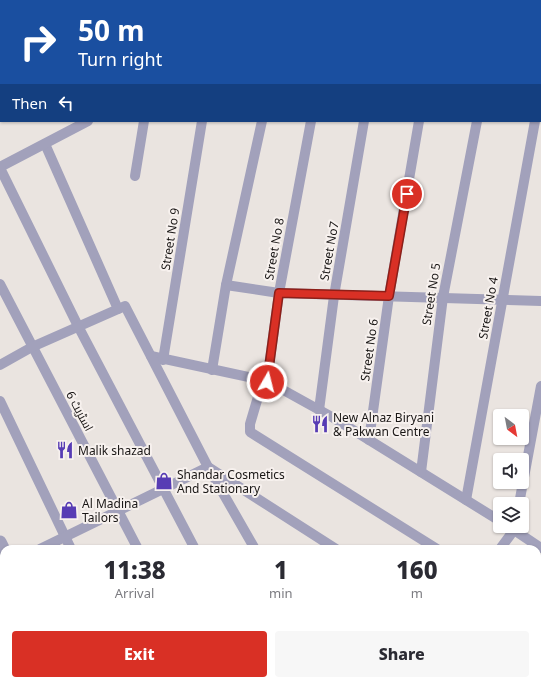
<!DOCTYPE html>
<meta charset="utf-8">
<style>
body{margin:0;font-family:"Noto Sans",Cairo,sans-serif;background:#f7f7f7;color:#2b2b33;height:100vh;display:flex;flex-direction:column;font-size:15px;white-space:nowrap}
*{box-sizing:border-box;margin:0}
p{font-size:13px;color:#7c7c81}
.icon{flex:none;width:22px;height:22px;fill:none;stroke:currentColor;stroke-width:2;stroke-linecap:round;stroke-linejoin:round}
.map{position:relative;flex:1;overflow:hidden}
.drawer{position:absolute;left:0px;top:545px;width:541px;height:140px;display:flex;flex-direction:column;background:#fff;border-radius:12px 12px 0 0;box-shadow:0 1px 3px #0004}
.drawer>*{flex:none}
.banner{position:absolute;left:0px;top:0px;width:541px;height:122px;box-shadow:0 1px 3px #0004;background:#1a4fa0;color:#fff;overflow:hidden}
.needle{width:26px;rotate:148deg}
.controls{position:absolute;left:493px;top:409px;display:grid;gap:8px}
.controls a{display:grid;place-items:center;width:36px;height:36px;border-radius:4px;background:#fff;box-shadow:0 1px 3px #0004;font-size:20px}
.pin{position:absolute;display:grid;place-items:center;width:34px;height:34px;color:#fff;margin:-17px;border:2px solid #fff;border-radius:50%;box-shadow:0 1px 4px #0007}
.me{position:absolute;width:44px;margin:-22px;rotate:8deg;stroke-linejoin:round;filter:drop-shadow(0 0 3px #0008)}
.turn{display:flex;align-items:center;gap:14px;height:84px;padding:0 12px;font-size:18px}
.turn .icon{width:52px;height:52px;stroke-width:2.5}
.turn b{display:block;font-size:28px;line-height:34px}
.then{display:flex;align-items:center;height:38px;padding:0 12px;background:#0003;gap:8px;font-size:15px}
.eta{display:flex;justify-content:space-evenly;align-items:center;height:68px;text-align:center}
.eta b{font-size:24px;font-weight:800;line-height:28px}
.primary-button{display:flex;gap:8px;margin-top:auto;padding:8px 12px}
.primary-button a{flex:1;height:46px;border-radius:4px;background:#d93025;color:#fff;font-size:16px;font-weight:800;line-height:46px;text-align:center}
.primary-button a+a{background:#f7f7f7;color:#2b2b33}
.map>svg:first-child{display:block}
</style>
<div class="map">
<svg width="541" height="685" viewBox="0 0 541 685">
<rect width="100%" height="100%" fill="#eae4e0"/>
<g fill="none" stroke-linecap="round" stroke-linejoin="round">
<!-- minor -->
<g stroke="#a2a1bb" stroke-width="10">
<path d="M220 1V0"/>
<path d="M284 1V0"/>
<path d="M329 1V0"/>
<path d="M386 1V0"/>
<path d="M439 1V0"/>
<path d="M497 1V0"/>
<path d="M540 91 541 85"/>
<path d="M45 144 118 309"/>
<path d="M0 167 88 121"/>
<path d="M0 168 78 326 195 549"/>
<path d="M135 176 144 121"/>
<path d="M0 284 138 549"/>
<path d="M226 285 279 293 541 301"/>
<path d="M151 356 267 381 332 417 500 521"/>
<path d="M163 360 202 121"/>
<path d="M0 365 32 347 125 306 208 467 255 549"/>
<path d="M212 370 226 285 262 121"/>
<path d="M263 380 250 424V432L437 549"/>
<path d="M267 381 279 293 311 121"/>
<path d="M0 401 71 549"/>
<path d="M319 410 334 296 364 121"/>
<path d="M369 440 389 296 419 121"/>
<path d="M421 472 443 297 477 121"/>
<path d="M466 500 535 121"/>
<path d="M519 504 541 386"/>
<path d="M508 526 541 548"/>
<path d="M40 549 208 467 336 549"/>
<path d="M500 549 514 530 515 526"/>
<path d="M0 569 4 567"/>
<path d="M537 613 541 615"/>
<path d="M537 677 541 680"/>
<path d="M136 681 138 685"/>
<path d="M205 681 207 685"/>
<path d="M265 681 267 685"/>
<path d="M343 681 348 685"/>
<path d="M442 681 448 685"/>
<path d="M403 685 405 681"/>
</g>
<!-- tertiary -->
<g stroke="#a2a1bb" stroke-width="13">
<path d="M0 542 4 550"/>
<path d="M67 681 69 685"/>
</g>
</g>
<g fill="none" stroke-linecap="round" stroke-linejoin="round">
<!-- route casing -->
<g stroke="#8d1f18" stroke-width="10">
<path id="route" d="M267 382 279 293 389 296 407 194"/>
</g>
<!-- route -->
<use href="#route" stroke="#d93025" stroke-width="7"/>
</g>
<!-- icons -->
<defs>
<g id="restaurant-bare" transform="scale(1.38)"><path d="M-5-6h1v4h1v-4h1v4h1v-4h1v5L-1.5 .5V6h-2V.5L-5-1ZM5-6V6H3V1.5H1.5Q1.5-4 5-6Z" fill="#573cb4" stroke="#f7f1ee" stroke-width="2.5" paint-order="stroke"/></g>
<g id="shop-bare" transform="scale(1.38)"><path d="M-5-2.5h2.3a2.7 3.5 0 0 1 5.4 0H5L5.5 6h-11ZM-1.5-2.5h3a1.5 2.3 0 0 0-3 0Z" fill="#573cb4" stroke="#f7f1ee" stroke-width="2.5" paint-order="stroke"/></g>
</defs>
<g fill-rule="evenodd">
<use href="#restaurant-bare" x="320" y="424"/>
<use href="#restaurant-bare" x="65" y="450"/>
<use href="#shop-bare" x="164" y="481"/>
<use href="#shop-bare" x="69" y="510"/>
</g>
<g text-anchor="middle" dominant-baseline="central" stroke-width="4" stroke-linejoin="round" paint-order="stroke">
<!-- street labels -->
<g font-size="12" fill="#191615" stroke="#f7f1ee">
<text transform="translate(170 239) rotate(-81)">Street No 9</text>
<text transform="translate(274 249) rotate(-80)">Street No 8</text>
<text transform="translate(329 251) rotate(-80)">Street No7</text>
<text transform="translate(431 294) rotate(-81)">Street No 5</text>
<text transform="translate(488 308) rotate(-80)">Street No 4</text>
<text transform="translate(369 350) rotate(-82)">Street No 6</text>
<text transform="translate(80 411) rotate(62)">اسٹریٹ 6</text>
</g>
<!-- poi labels -->
<g font-size="12" fill="#191615" stroke="#f7f1ee" text-anchor="start">
<text x="333" y="417">New Alnaz Biryani<tspan x="333" dy="14">&amp; Pakwan Centre</tspan></text>
<text x="78" y="450">Malik shazad</text>
<text x="177" y="474">Shandar Cosmetics<tspan x="177" dy="14">And Stationary</tspan></text>
<text x="82" y="503">Al Madina<tspan x="82" dy="14">Tailors</tspan></text>
</g>
</g>
</svg>
<div class="controls">
<a><svg class="needle" viewBox="-14 -14 28 28"><path d="M0-13l5 13h-10z" fill="#e53935"/><path d="M0 13l5-13h-10z" fill="#7c7c81"/></svg></a>
<a><svg class="icon" aria-label="sound" viewBox="0 0 24 24"><path d="M4 9h4l5-4v14l-5-4H4zM17 9q2 3 0 6"/></svg></a>
<a><svg class="icon" aria-label="layers" viewBox="0 0 24 24"><path d="M12 4l9 5-9 5-9-5zM3 14l9 5 9-5"/></svg></a>
</div>
<div class="pin" style="left:407px;top:194px;background:#d93025"><svg class="icon" aria-label="arrive" viewBox="0 0 24 24"><path d="M6 21V4h12l-3 4 3 4H6"/></svg></div>
<svg class="me" style="left:267px;top:382px" viewBox="-20 -20 40 40"><circle r="17" fill="#d93025" stroke="#fff" stroke-width="3"/><path d="M0-11L8 9 0 5-8 9z" fill="#fff"/></svg>
<div class="banner">
<div class="turn"><svg class="icon" aria-label="right" viewBox="0 0 24 24"><path d="M7 20v-9h11M14 6l5 5-5 5"/></svg><div><b>50 m</b>Turn right</div></div>
<div class="then">Then<svg class="icon" aria-label="left" viewBox="0 0 24 24"><path d="M17 20v-9H6M10 6l-5 5 5 5"/></svg></div>
</div>
<section class="drawer">
<div class="eta">
<div><b>11:38</b><p>Arrival</p></div>
<div><b>1</b><p>min</p></div>
<div><b>160</b><p>m</p></div>
</div>
<div class="primary-button"><a>Exit</a><a>Share</a></div>
</section>
</div>
